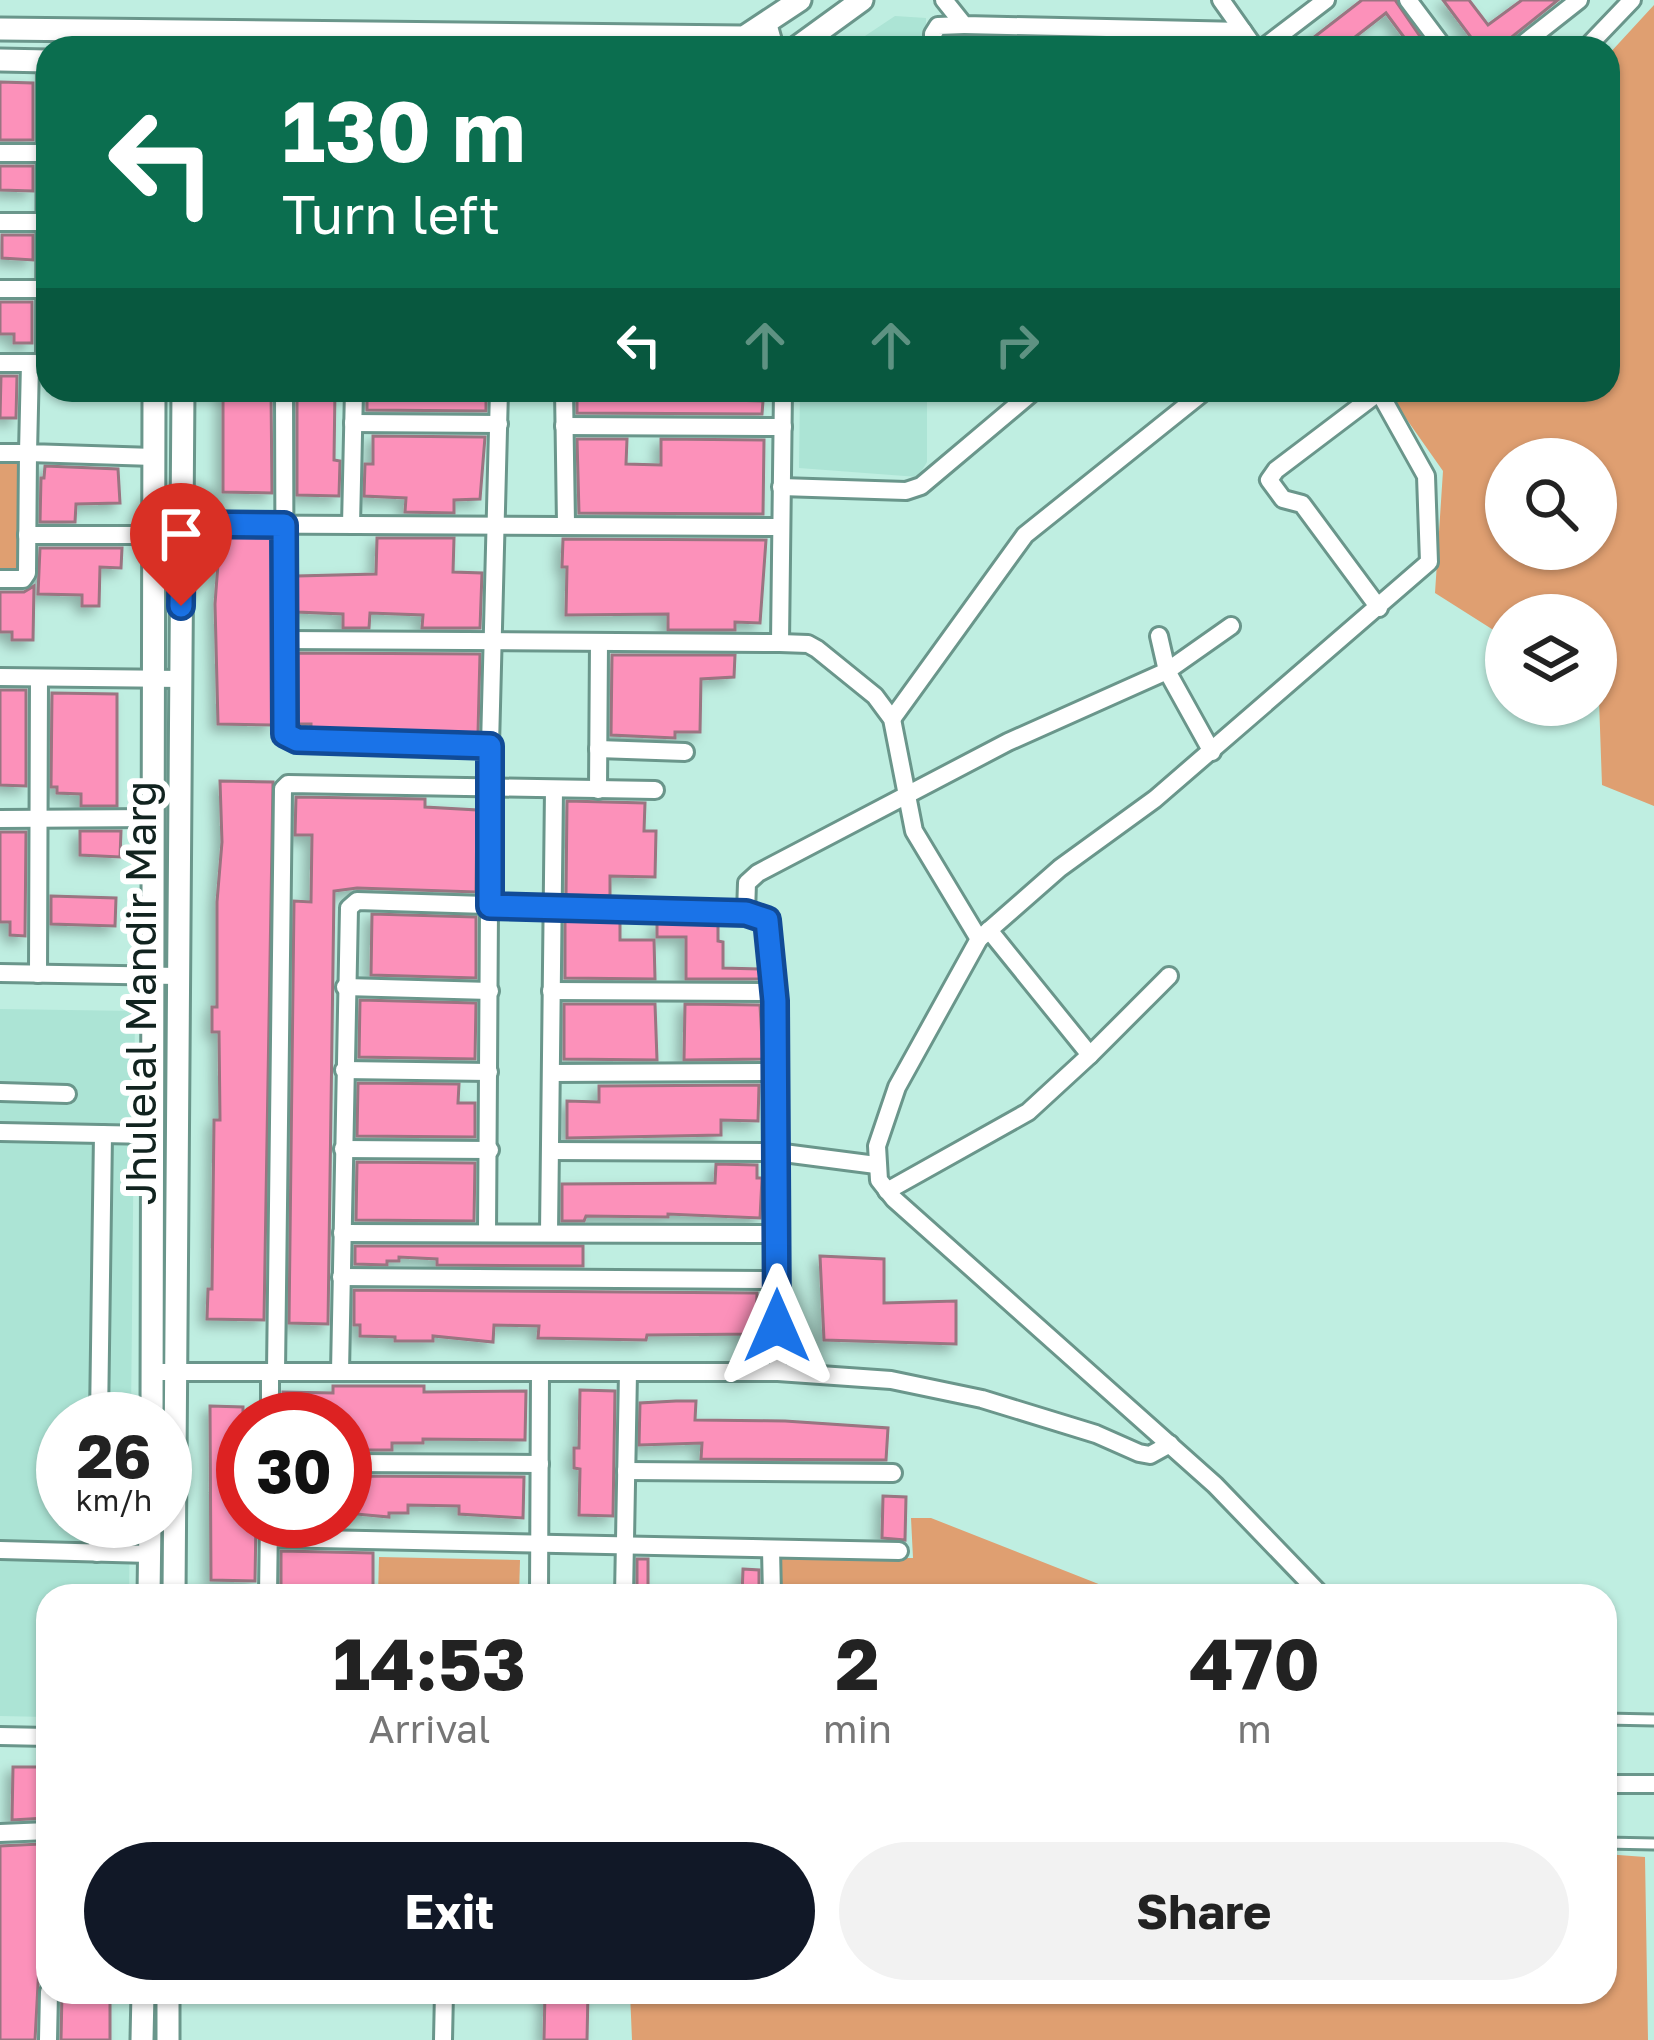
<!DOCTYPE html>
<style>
body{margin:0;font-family:"Golos Text",sans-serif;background:#f2f2f2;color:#222;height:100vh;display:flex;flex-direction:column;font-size:45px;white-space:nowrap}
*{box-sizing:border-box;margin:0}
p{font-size:39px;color:#767676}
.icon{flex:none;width:66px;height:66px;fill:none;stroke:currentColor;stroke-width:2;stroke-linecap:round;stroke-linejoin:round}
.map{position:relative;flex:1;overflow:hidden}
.drawer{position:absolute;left:36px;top:1584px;width:1581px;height:420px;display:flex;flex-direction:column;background:#fff;border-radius:36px;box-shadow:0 3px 9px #0004}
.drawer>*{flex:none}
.banner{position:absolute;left:36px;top:36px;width:1584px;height:366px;border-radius:36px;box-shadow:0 3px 9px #0004;background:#0b6e4f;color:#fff;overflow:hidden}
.buttons{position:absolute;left:1485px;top:438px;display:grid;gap:24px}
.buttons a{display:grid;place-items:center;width:132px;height:132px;border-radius:50%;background:#fff;box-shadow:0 3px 9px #0004;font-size:60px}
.speed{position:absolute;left:36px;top:1392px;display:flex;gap:24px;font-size:60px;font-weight:700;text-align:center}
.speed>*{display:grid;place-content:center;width:156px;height:156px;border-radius:50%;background:#fff;box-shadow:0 3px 9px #0004;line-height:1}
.speed small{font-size:30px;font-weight:400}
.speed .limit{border:18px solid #d22;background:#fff;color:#111}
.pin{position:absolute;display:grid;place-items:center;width:102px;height:102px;color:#fff;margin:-123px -51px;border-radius:50% 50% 50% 0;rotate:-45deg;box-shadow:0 0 12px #0007}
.pin .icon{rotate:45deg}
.me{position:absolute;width:132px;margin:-66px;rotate:0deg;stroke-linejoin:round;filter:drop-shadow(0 0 9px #0008)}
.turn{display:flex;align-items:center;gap:42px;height:252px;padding:0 48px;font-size:54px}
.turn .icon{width:156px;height:156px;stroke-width:2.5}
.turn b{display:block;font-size:84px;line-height:102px}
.lanes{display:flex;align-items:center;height:114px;padding:0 48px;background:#0003;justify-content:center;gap:60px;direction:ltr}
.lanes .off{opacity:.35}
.eta{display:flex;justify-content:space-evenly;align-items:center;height:204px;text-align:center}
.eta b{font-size:72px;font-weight:700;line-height:84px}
.button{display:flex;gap:24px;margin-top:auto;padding:24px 48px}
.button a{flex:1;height:138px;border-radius:72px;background:#111827;color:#fff;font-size:48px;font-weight:700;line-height:138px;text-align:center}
.button a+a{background:#f2f2f2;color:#222}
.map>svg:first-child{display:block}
</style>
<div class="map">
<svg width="1654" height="2040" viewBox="0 0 1654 2040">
<defs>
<filter id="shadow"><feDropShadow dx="-6" dy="6" stdDeviation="6" flood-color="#0004"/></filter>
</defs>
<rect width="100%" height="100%" fill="#bfeee1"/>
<!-- built -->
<g fill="#ace4d5">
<path d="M895 16 926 18V48H847Z"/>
<path d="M800 390H927V462L918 477 799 468Z"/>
<path d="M0 1009 135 1011 131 1419H63V1521H130L129 1596H48V1717L0 1716Z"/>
</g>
<!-- green -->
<g fill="#df9f71" fill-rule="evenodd">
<path d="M1654 5V806L1602 785 1596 615H1506V638L1435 593 1443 471 1386 390H1608V55ZM1506 459H1596V549H1506Z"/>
<path d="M0 461 22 462 20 571H0Z"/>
<path d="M911 1518H931L1129 1596H780L778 1558H913Z"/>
<path d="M379 1557 520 1560 519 1596H378Z"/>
<path d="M1605 1854 1645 1857 1648 2040H632L630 1992H1605Z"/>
</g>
<!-- building -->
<g fill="#fc91ba" stroke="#9a7481" stroke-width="3" filter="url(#shadow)">
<path d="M1362 0H1395L1428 48H1412L1386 13 1341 48H1300Z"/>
<path d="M1443 0H1469L1488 25 1522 0H1558L1498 48H1479Z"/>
<path d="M955 38 1042 39V48H955Z"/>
<path d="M1149 42 1236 44 1239 48H1149Z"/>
<path d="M0 82 33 83V140H0Z"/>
<path d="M0 166H33V191L0 190Z"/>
<path d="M2 235H33V260L2 258Z"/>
<path d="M0 302H32V343H14V334H0Z"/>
<path d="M1 376H17L16 418H0Z"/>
<path d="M223 390H271L272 493 223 492Z"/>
<path d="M297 390H335L334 460 340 461 339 496 297 495Z"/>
<path d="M367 390H486V411L367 410Z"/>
<path d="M577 390H731V400L763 401 762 414 577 413Z"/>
<path d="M373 436 485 437 480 499 454 500V513L405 512 406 498 364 496 365 464H373Z"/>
<path d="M577 439H627L626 464 661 465V439L764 440 763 514 579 513Z"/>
<path d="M45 466 118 469 120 503 76 504 75 522H40L41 478H44Z"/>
<path d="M220 537H272V725L218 724 215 604Z"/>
<path d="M377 538H454L453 572 482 573 480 628H422L423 615 370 613 369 628H343V614L297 612V576L376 574Z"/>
<path d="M563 539 766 540 760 623 735 622V630H668V614L566 615 567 567H562Z"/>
<path d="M40 548H122L121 568 100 567 99 606H82V595L38 594Z"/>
<path d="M34 586 33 640H12V632H0V592H24Z"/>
<path d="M298 653 480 654 478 733 311 728V724H298Z"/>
<path d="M612 655H735L734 677 701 679 700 732H675V738L611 735Z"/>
<path d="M0 690H26V786L0 785Z"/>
<path d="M52 693 117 694V806H81V794L57 793V787H51Z"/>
<path d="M220 781 273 782 264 1320 207 1319 208 1289H212L214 1120H220L219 1032H212V1007H217V902L222 842Z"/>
<path d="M296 797 425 799V807L477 810 476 892 357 888 334 891 328 1324 289 1323 294 901 311 902 312 835H295Z"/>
<path d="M567 801 645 803 644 831H656L655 877 610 876V896L566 895Z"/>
<path d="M80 831H121L120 857 80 855Z"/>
<path d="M0 832H26L25 936 10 935V922H0Z"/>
<path d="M51 896 116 898 115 926 51 924Z"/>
<path d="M372 914 476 917V978L371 975Z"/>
<path d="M565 920 620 922V940H654L655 979 565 978Z"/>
<path d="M657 923 718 925V941L723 942V968L759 969 760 979H686V937H657Z"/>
<path d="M360 1000 476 1003 475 1059 359 1057Z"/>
<path d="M564 1004H655L657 1060 564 1059Z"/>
<path d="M685 1004 760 1005 763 1059 684 1060Z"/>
<path d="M358 1083 459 1084 458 1103H475V1137L357 1136Z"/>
<path d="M759 1085 758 1121 721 1120V1135L567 1138V1101L599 1102V1086Z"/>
<path d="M357 1162 475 1163 474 1221 356 1220Z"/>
<path d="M716 1164 757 1165V1178H762L760 1218 668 1214V1217L586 1216 584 1221H562V1184L715 1183Z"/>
<path d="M355 1246H583V1266L437 1265V1259L399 1257V1261H387V1265L355 1264Z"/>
<path d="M820 1256 884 1259V1303L956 1301V1344L824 1340Z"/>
<path d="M354 1290 757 1293 756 1334 647 1335 646 1340 538 1338 539 1326 494 1325 493 1342 433 1336V1341H395V1337L360 1336V1325H354Z"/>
<path d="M333 1386H424V1392L526 1391 525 1440 423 1439V1443H392V1450H345V1419H283V1392L333 1393Z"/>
<path d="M580 1390 615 1391 613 1516 579 1515 580 1469 574 1468V1448H579Z"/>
<path d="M676 1401H696L695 1420 785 1421 888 1428 886 1460 701 1459 702 1443 639 1445 640 1403Z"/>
<path d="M210 1406 243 1407V1521H256L255 1581 211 1580Z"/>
<path d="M345 1476 524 1477 523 1518 459 1514V1506L408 1505V1513H389V1517L345 1513Z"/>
<path d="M883 1496 906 1497 905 1540 882 1538Z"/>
<path d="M281 1551 373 1553V1594L281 1592Z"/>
<rect x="637" y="1559" width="11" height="37"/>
<path d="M743 1569 759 1570V1596H742Z"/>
<path d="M13 1767H47L46 1818 12 1820Z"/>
<path d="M40 1844 39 1865H48V1910H42L35 2040H0V1846Z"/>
<path d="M62 1992H110V2040H61Z"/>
<path d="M545 1992H588L587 2040H544Z"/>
</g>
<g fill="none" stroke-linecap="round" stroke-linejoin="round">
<!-- service casing -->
<g stroke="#6a968b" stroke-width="15">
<g id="service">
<path d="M1605 1719 1654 1720"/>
<path d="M1605 1843 1654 1844"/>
</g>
</g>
<!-- minor casing -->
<g stroke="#6a968b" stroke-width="22">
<g id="minor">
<path d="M944 0 964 25 1243 31"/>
<path d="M1221 0 1255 48"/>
<path d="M1408 0 1444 48"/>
<path d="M768 23 775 48"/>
<path d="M933 48V34L938 26 964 25"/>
<path d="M1263 48 1326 0"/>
<path d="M1518 48 1579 0"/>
<path d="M1586 48 1632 0"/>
<path d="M0 153H46"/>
<path d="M0 222H48"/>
<path d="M0 289H45"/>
<path d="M0 363H35"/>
<path d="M30 363 28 453 154 457"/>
<path d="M45 363 46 61"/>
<path d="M284 390 285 734 297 740 490 746"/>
<path d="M564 390 566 524"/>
<path d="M1379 392 1276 470 1269 480 1283 499 1302 504 1379 608"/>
<path d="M353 423 499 424"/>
<path d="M564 426 783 427"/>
<path d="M0 453H28L27 573 23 579H0"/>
<path d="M781 487 906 491 921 486 1035 390"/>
<path d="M154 524 781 527"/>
<path d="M351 525 354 390"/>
<path d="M27 535H154"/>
<path d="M1159 636 1167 671 1212 752"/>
<path d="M284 640 780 643 783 390"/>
<path d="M780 643 808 644 817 649 875 696 892 719 914 831 979 939"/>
<path d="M0 677 181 679"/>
<path d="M892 719 1025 535 1206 390"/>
<path d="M598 749 685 752"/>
<path d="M598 790 599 642"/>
<path d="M0 819 154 818"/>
<path d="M746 913 747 883 758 873 1008 742 1167 671 1231 626"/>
<path d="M0 973 178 976"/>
<path d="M38 974 39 678"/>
<path d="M345 987 490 991"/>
<path d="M551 991 774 992"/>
<path d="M1090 1055 1169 976"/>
<path d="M344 1070 489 1072"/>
<path d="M551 1073 776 1072"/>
<path d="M0 1092 67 1094"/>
<path d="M0 1132 152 1135"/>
<path d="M343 1149 490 1150"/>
<path d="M551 1151 776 1152 876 1165"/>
<path d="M887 1191 1028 1112 1090 1055 989 930"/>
<path d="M342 1233 777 1234"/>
<path d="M487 1233 490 746 499 390"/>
<path d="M549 1233 554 789"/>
<path d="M341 1277 777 1280"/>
<path d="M152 1372H778L891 1380 982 1399 1096 1434 1139 1453 1150 1455 1170 1444"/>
<path d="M276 1372 283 789 288 784 655 790"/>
<path d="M340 1372 349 908 357 901 746 913 767 920 775 1001 778 1372"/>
<path d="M99 1419 103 1134"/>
<path d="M270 1419V1372"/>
<path d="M345 1463 540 1464"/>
<path d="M626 1471 893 1473"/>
<path d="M269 1538 899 1551"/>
<path d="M771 1549 772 1596"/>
<path d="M0 1550 150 1554"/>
<path d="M97 1553 98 1521"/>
<path d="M268 1596 269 1521"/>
<path d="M539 1596 540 1372"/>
<path d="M624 1596 628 1372"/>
<path d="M1322 1596 1215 1485 894 1199 879 1180 877 1146 897 1087 979 939 1060 868 1155 799 1429 562 1426 476 1378 390"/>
<path d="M0 1736 48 1737"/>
<path d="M1605 1784H1654"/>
<path d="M0 1833 48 1831"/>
<path d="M48 2040 49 1992"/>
<path d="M443 2040 444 1992"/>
</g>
</g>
<!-- tertiary casing -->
<g stroke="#6a968b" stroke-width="27">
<g id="tertiary">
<path d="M0 29 744 37 800 0"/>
<path d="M796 48 862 0"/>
<path d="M0 60 48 61"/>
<path d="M152 1419 154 390"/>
<path d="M149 1596 150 1521"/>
<path d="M174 1596 183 390"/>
<path d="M142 2040 143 1992"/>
<path d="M168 2040V1992"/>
</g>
</g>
<!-- service -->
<use href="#service" stroke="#fff" stroke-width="9"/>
<!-- minor -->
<use href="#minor" stroke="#fff" stroke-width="16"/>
<!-- tertiary -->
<use href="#tertiary" stroke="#fff" stroke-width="21"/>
</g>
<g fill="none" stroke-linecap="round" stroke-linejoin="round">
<!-- route casing -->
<g stroke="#114b97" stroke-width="30">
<path id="route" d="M181 606 182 524 284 525 285 734 297 740 490 746V906L746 913 767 920 775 1001 777 1326"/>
</g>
<!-- route -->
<use href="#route" stroke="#1a73e8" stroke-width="21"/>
</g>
<g text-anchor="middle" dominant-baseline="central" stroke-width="12" stroke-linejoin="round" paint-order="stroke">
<!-- street labels -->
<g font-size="42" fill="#11231f" stroke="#fff">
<text transform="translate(140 993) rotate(-90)">Jhulelal Mandir Marg</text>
</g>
</g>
</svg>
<div class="buttons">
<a><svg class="icon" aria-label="search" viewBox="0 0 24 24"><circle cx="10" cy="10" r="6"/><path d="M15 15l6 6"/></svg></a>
<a><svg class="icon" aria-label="layers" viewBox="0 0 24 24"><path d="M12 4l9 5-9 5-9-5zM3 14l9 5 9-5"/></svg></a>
</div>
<div class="speed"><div>26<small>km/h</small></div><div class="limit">30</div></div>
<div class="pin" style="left:181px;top:606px;background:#d93025"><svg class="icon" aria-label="arrive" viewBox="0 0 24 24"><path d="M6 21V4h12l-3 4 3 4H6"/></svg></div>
<svg class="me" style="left:777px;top:1326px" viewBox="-20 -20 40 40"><path d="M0-17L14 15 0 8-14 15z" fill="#1a73e8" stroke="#fff" stroke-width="4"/></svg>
<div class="banner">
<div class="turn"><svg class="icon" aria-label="left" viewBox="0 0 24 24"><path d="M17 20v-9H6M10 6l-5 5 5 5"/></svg><div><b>130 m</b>Turn left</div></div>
<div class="lanes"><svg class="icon" aria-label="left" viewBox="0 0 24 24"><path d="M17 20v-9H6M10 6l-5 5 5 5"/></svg><svg class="icon off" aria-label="ahead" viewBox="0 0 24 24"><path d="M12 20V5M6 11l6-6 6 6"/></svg><svg class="icon off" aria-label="ahead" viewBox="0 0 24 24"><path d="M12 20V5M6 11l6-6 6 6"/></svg><svg class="icon off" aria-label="right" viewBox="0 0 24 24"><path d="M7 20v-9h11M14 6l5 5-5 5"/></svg></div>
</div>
<section class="drawer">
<div class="eta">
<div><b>14:53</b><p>Arrival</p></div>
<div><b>2</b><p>min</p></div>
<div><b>470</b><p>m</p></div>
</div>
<div class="button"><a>Exit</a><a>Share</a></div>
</section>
</div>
